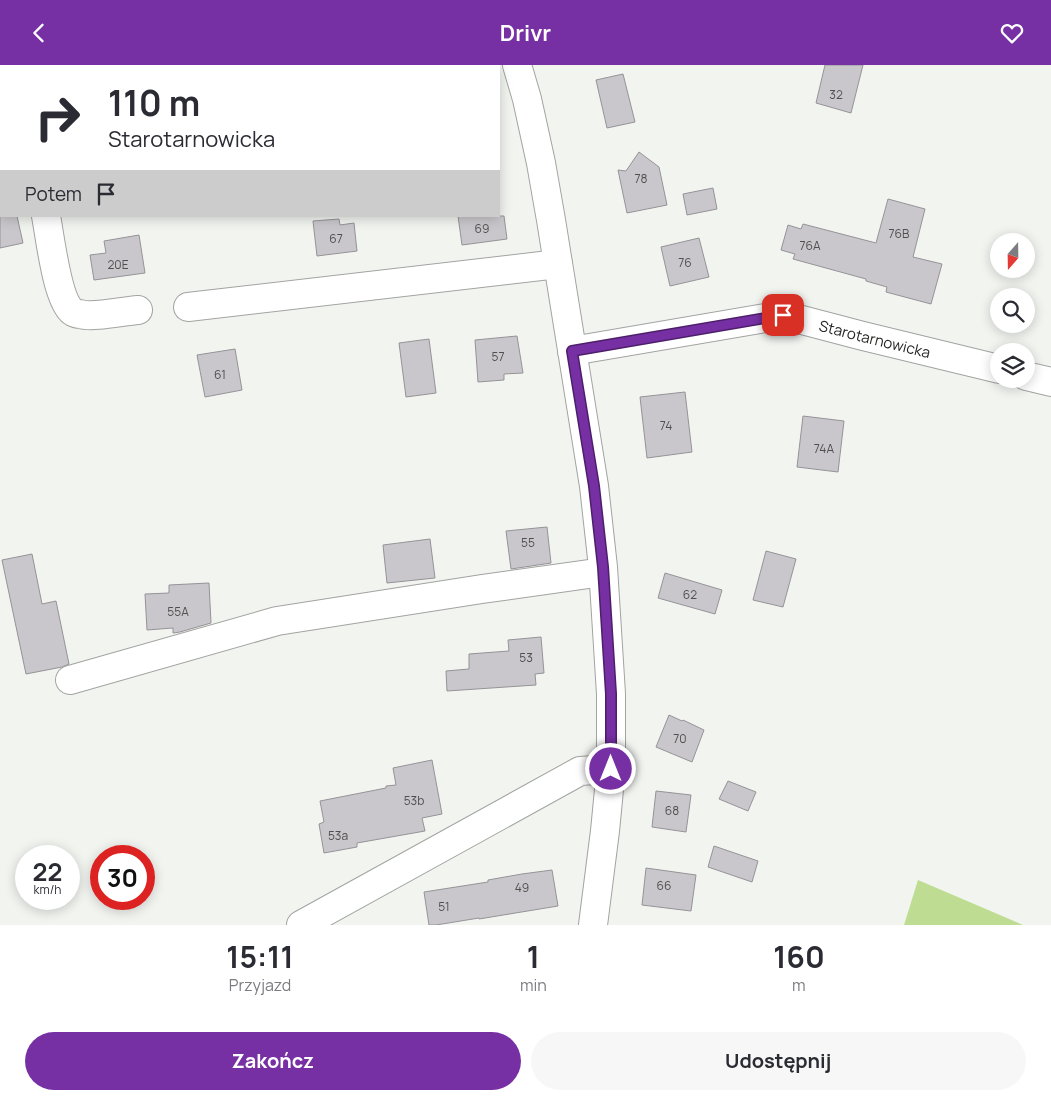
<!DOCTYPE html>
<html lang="pl">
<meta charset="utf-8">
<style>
body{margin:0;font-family:Manrope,sans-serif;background:#f7f7f7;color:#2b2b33;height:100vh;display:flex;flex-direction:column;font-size:19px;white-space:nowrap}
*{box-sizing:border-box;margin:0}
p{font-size:16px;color:#7c7c81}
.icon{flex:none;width:28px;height:28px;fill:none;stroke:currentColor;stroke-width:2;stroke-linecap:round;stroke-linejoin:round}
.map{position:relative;height:860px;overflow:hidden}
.side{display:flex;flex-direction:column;background:#fff;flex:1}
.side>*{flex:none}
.hud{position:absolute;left:0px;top:0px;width:500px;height:152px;box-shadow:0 2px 12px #0003;background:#fff;color:#2b2b33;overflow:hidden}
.needle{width:32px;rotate:200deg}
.tools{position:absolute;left:990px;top:168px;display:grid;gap:10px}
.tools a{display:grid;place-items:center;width:45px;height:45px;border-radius:50%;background:#fff;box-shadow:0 2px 12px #0003;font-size:25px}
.speed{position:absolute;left:15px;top:780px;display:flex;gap:10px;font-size:25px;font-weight:700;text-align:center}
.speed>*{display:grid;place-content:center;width:65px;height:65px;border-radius:50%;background:#fff;box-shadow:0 2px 12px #0003;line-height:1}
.speed small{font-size:12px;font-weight:400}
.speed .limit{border:8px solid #d22;background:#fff;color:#111}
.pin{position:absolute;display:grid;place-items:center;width:42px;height:42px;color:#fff;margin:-21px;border-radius:10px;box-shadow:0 2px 8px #0006}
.me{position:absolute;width:55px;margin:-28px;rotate:0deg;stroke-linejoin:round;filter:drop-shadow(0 0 4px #0008)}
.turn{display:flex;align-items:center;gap:18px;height:105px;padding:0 25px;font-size:22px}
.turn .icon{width:65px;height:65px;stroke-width:2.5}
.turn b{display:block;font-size:35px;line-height:42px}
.then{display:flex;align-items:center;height:48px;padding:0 25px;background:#0003;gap:10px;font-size:19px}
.eta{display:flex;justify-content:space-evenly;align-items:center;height:85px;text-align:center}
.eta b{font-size:30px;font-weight:700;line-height:35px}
.action{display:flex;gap:10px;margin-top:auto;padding:10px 25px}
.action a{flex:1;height:58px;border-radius:30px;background:#7730a3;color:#fff;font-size:20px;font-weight:700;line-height:58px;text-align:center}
.action a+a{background:#f7f7f7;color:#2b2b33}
header{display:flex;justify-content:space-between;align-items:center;height:65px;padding:0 25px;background:#7730a3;color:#fff;font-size:22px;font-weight:700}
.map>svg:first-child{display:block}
</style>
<header><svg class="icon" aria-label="back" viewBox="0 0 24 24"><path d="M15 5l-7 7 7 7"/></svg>Drivr<svg class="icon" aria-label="heart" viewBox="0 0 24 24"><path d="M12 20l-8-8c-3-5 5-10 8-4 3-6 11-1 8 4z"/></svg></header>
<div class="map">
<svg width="1051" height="860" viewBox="0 0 1051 860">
<rect width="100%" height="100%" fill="#f2f4f0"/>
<!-- green -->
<path fill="#bedd92" d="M918 815 1023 860H904Z"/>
<!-- building -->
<g fill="#c9c7cb" stroke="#959397">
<path d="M825 0H863L851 48 816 38Z"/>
<path d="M623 9 635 57 607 63 596 15Z"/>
<path d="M639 87 659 102 667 140 627 148 618 105 626 106Z"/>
<path d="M1 115V151H17L23 178 0 183V116Z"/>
<path d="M713 123 717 144 687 150 683 129Z"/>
<path d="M888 134 925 144 913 192 942 199 931 239 886 227 887 222 866 216V214L793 194 795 189 781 185 788 160 801 164 803 159 876 178Z"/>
<path d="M458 151H504L507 174 462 180Z"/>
<path d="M339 154 340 160 354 158 357 186 317 191 313 156Z"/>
<path d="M139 170 145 208 94 215 90 190 106 188 104 176Z"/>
<path d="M699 173 709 212 670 221 661 182Z"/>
<path d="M517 271 523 308 504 309V315L478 317 475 275Z"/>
<path d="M429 274 436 328 406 332 399 278Z"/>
<path d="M235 284 242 325 205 332 197 290Z"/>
<path d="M685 327 692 387 647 393 640 332Z"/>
<path d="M803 351 844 356 838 407 797 402Z"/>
<path d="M547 462 551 498 511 504 506 466Z"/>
<path d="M430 474 435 513 387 518 383 480Z"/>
<path d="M766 486 796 494 783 542 753 535Z"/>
<path d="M32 489 42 539 56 536 69 599 62 602 26 609 2 495Z"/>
<path d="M665 508 722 525 715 549 658 533Z"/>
<path d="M209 518 211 558 180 567 173 568V563L147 565 145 529 169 528V520Z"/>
<path d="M541 572 544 608 535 609 536 620 447 626 446 606 469 604V589L509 586 508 575Z"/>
<path d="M669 650 682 656 683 655 704 665 692 697 656 682Z"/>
<path d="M432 695 442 749 422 753 425 766 357 778V782L324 788 319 759 324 757 320 736 386 723V721L396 720 393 703Z"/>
<path d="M728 716 756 727 748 746 719 734Z"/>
<path d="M656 726 691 730 686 767 652 762Z"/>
<path d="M714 781 758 796 752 817 708 802Z"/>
<path d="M646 803 696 810 691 846 642 840Z"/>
<path d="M552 805 558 841 479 854V853L436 860H429L424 827 488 817V815L522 809Z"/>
</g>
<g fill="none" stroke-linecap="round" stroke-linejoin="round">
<!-- minor casing -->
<g stroke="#a2a4a1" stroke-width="30">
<g id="minor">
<path d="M19 0V1"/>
<path d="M517 0 527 34 541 98 551 155 594 421 603 502 611 629V704L605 766 593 860"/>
<path d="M46 151C50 171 57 236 73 247 75 248 78 249 80 249 93 253 123 246 138 245"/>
<path d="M188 242 558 199"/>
<path id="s1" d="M572 286 783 250 863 271 999 304"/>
<path d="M1026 311 1051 317"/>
<path d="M70 615 277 556 482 524 603 507"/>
<path d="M301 860 580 706 611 704"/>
</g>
</g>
<!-- minor -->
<use href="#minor" stroke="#fff" stroke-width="28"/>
</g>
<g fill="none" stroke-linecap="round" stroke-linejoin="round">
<!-- route casing -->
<g stroke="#4d1f6a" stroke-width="12">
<path id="route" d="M611 704V629L603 502 594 421 572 286 783 250"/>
</g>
<!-- route -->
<use href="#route" stroke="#7730a3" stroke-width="9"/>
</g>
<g text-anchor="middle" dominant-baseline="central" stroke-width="4" stroke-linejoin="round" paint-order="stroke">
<!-- number labels -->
<g font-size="12" fill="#504f4f">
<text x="836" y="29">32</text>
<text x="641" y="113">78</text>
<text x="482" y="163">69</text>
<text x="899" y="168">76B</text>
<text x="336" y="173">67</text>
<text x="810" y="180">76A</text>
<text x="685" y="197">76</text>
<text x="118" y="199">20E</text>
<text x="498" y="291">57</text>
<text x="220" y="309">61</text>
<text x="666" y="360">74</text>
<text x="824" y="383">74A</text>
<text x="528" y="477">55</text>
<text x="690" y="529">62</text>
<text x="178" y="546">55A</text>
<text x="526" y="592">53</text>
<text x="680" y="673">70</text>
<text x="414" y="735">53b</text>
<text x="672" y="745">68</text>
<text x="338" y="770">53a</text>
<text x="664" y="820">66</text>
<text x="522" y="822">49</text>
<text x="444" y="841">51</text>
</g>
<!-- street labels -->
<g font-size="15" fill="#272726" stroke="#f2f4f0">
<text stroke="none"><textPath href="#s1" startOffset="309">Starotarnowicka</textPath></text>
</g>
</g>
</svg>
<div class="tools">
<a><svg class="needle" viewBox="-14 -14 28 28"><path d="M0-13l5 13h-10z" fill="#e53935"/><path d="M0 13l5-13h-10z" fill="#7c7c81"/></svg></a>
<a><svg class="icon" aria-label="search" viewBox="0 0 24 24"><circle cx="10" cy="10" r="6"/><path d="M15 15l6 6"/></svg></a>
<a><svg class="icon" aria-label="layers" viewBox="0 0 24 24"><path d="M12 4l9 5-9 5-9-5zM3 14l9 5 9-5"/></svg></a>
</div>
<div class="speed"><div>22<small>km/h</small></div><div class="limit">30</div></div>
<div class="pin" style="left:783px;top:250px;background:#d93025"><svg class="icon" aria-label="arrive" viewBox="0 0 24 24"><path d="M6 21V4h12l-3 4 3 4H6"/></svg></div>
<svg class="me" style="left:611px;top:704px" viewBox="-20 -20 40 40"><circle r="17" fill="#7730a3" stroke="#fff" stroke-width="3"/><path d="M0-11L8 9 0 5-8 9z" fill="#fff"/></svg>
<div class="hud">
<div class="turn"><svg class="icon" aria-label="right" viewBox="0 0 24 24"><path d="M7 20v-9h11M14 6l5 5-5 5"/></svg><div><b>110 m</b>Starotarnowicka</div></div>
<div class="then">Potem<svg class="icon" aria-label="arrive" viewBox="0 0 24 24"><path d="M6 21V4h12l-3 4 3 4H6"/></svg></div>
</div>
</div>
<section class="side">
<div class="eta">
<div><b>15:11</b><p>Przyjazd</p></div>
<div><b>1</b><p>min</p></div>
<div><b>160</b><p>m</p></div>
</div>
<div class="action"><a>Zakończ</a><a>Udostępnij</a></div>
</section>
